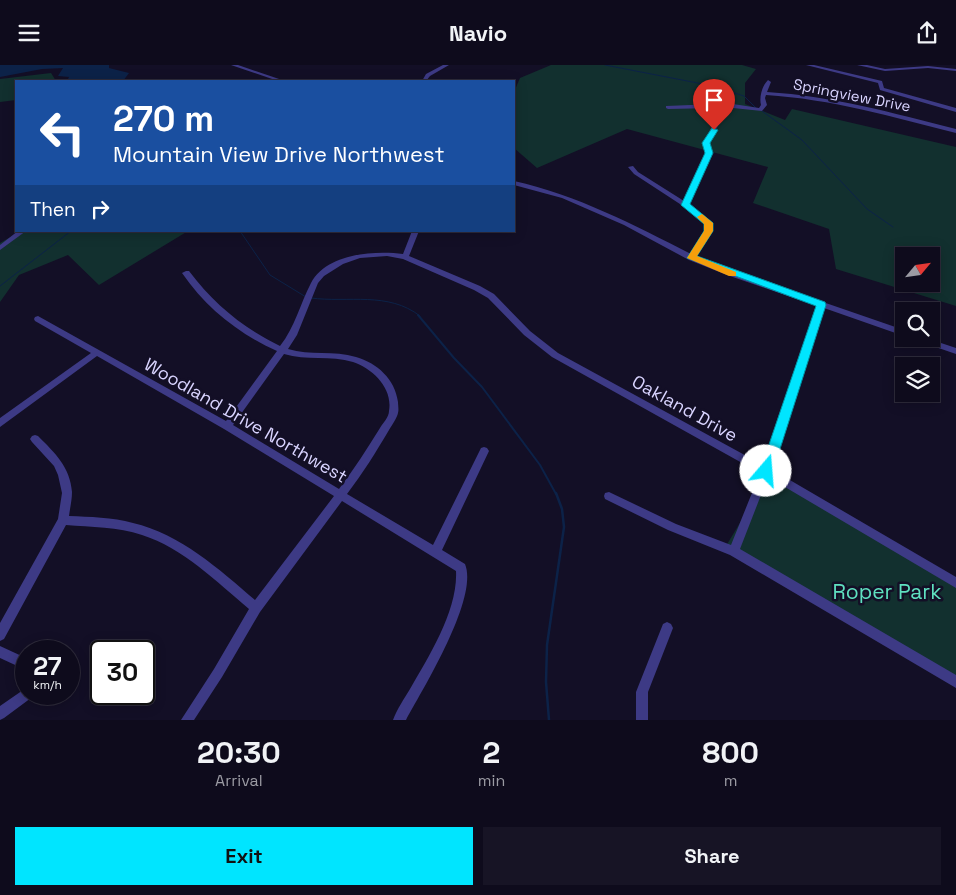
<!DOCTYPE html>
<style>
body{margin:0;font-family:"Space Grotesk",sans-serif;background:#171425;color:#f1f3f6;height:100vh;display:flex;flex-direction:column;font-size:19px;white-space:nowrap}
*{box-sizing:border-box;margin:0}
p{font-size:16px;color:#9b9ba3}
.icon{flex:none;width:28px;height:28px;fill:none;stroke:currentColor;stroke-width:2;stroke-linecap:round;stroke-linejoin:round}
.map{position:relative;height:655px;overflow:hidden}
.details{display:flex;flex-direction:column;background:#0e0b1c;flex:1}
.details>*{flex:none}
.hud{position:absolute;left:15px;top:15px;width:500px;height:152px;border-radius:0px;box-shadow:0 2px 12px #0003,0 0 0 1px #2e2b3b;background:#1a4fa0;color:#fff;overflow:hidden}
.needle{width:32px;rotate:61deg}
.buttons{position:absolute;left:895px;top:182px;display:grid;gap:10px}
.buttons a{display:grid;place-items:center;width:45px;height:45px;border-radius:0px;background:#0e0b1c;box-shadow:0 2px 12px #0003,0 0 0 1px #2e2b3b;font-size:25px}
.speed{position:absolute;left:15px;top:575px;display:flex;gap:10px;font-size:25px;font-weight:700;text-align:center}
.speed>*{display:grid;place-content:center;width:65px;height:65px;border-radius:50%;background:#0e0b1c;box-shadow:0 2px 12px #0003,0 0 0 1px #2e2b3b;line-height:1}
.speed small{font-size:12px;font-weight:400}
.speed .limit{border:2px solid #111;border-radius:8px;background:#fff;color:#111}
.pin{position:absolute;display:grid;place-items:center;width:42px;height:42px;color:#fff;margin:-51px -21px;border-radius:50% 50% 50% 0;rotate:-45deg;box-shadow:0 0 5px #0007}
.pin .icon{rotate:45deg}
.me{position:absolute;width:55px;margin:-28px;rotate:18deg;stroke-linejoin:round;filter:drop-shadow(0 0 4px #0008)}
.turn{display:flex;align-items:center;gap:18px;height:105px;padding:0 15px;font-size:22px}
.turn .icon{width:65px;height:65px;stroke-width:2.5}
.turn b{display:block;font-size:35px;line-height:42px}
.then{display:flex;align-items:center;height:48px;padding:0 15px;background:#0003;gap:10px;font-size:19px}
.eta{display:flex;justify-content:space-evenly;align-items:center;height:85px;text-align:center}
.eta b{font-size:30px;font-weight:600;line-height:35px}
.cta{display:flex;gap:10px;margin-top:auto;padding:10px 15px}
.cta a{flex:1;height:58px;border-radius:0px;background:#00e5ff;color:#111;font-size:20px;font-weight:600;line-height:58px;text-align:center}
.cta a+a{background:#171425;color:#f1f3f6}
header{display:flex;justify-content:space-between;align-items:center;height:65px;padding:0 15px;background:#0e0b1c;font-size:22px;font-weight:600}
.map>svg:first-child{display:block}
</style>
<header><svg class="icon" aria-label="menu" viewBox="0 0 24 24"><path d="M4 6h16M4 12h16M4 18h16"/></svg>Navio<svg class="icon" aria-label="share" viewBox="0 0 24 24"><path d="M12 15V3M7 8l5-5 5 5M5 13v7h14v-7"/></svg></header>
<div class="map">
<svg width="956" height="655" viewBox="0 0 956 655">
<rect width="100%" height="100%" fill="#130f26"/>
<!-- green -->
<g fill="#12302f" fill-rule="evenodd">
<path d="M551 0H742L756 4 745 18V39L785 55 792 44 956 82V241L836 204 829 164 753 138 768 102 627 64 537 103 514 83V27L520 13ZM904 191H931V219H904Z"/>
<path d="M51 8 56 16H16V35L0 37V14Z"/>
<path d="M21 166H188L99 220 68 190 19 210 0 237V178Z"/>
<path d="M770 408 956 518V614L726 481Z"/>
</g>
<!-- water -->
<path fill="#0c2248" d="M0 0H109V3L129 8 123 16H67L69 12 58 11 63 3 42 4 0 12Z"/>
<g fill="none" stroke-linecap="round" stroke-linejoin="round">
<!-- stream-far2 -->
<g stroke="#0c2248" stroke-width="1">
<path d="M605 0 713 21 744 31 756 43"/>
<path d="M762 46 802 75 867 144 893 162"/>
<path d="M240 166 270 210 306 232"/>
<path d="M0 221 71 166"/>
<path d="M311 233C348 238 388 226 420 251"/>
</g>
<!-- stream-far1 -->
<path stroke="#0c2248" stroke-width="2" d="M418 250 454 293 482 322 540 400 556 429"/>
<!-- stream -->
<path stroke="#0c2248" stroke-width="2.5" d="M549 655 546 617 547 580 564 462 562 444 556 428"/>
<!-- minor -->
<g fill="#3d3a85" fill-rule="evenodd">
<path d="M231 0H238L285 16H278Z"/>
<path d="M443 0H449L430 11 426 16H422L426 9Z"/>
<path d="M806 0H814L882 16 884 23 956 43V47L880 25 878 18Z"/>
<path d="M857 0H867L885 4 928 1 956 4V6L928 3 885 6Z"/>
<path d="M768 15 771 17 767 27C832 31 893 48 956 64V68C893 52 831 34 766 30L765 33 767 40 762 46 733 43 726 45 709 78 712 88 688 139 712 158 711 166 696 192 733 206 904 265V271L824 243 771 404 956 512V523L768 412 740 484 956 610V623L730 490 668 465 605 434 604 431 605 428 609 427 676 459 731 480 760 408 552 292 524 270 488 233 474 225 403 194 387 191 360 193 343 199 324 211 318 218 297 270 288 284C310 291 334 285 356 292 377 298 395 314 398 337 398 340 399 345 398 348 397 353 392 360 389 365 376 387 363 408 347 429L433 480 481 383 484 382 487 383 489 386 442 485 465 499C479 533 423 624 406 655H393C397 644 404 634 410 624 429 591 458 545 456 506L342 436 260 547 222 612 194 655H181L214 604 249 544C217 517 183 483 142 470 118 462 91 462 66 460L4 574 0 576V558L58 454 62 428 58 410 54 401 32 377 30 374 32 371 35 370 38 371C55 388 70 402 72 427 72 435 70 443 69 451 90 452 112 452 133 458 180 469 219 504 255 535L334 431 224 364 97 291 0 362V353L91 288 35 256 34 254 35 252 38 251 226 356 277 286C239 269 206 243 182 208L186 206H189C214 239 243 263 280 281 295 262 300 239 311 218 326 189 374 185 403 189L412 166H419L409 191 480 221 494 229 530 266 558 288 763 400 817 241 727 210 689 195 624 160 562 133 514 120V116C577 130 634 160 691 189L705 166 706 159 683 141 634 109 628 102 633 101 638 107 684 136 706 88 703 78 721 45 715 43 668 44 666 43V41L715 39 724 42 733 39 759 43 761 40C759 32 762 21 768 15ZM284 289C306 296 331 290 353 297 373 304 393 323 389 346 389 352 383 358 380 363 367 384 354 404 339 424L233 360Z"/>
<path d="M18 166H26L0 185V180Z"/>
<path d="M917 274H929L956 283V289L918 276Z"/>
<path d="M667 557 671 559 673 563 648 627V655H636V627L663 559Z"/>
<path d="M0 581 26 593V605L0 593Z"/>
<path d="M26 623V629H33L31 633 4 653 0 655V641Z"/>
</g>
</g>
<!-- route -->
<path fill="#00e5ff" stroke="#0095a6" d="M712 63 718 65 710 78 713 88 690 139 713 158V166L697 191 825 237 826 240 773 406 766 411 760 406 816 241 687 193 704 166V159L681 140 705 88 702 78Z"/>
<!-- slow -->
<path fill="#f59e0b" d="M702 149 713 158V166L697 191 736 207V211H729L687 193 704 166V159L697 152Z"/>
<g text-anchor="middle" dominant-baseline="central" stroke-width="5" stroke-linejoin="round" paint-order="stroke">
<!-- far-street labels -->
<g font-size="15" fill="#d9d4ff" stroke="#130f26">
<text transform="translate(852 30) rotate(11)">Springview Drive</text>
</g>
<!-- street labels -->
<g font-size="18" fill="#d9d4ff" stroke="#130f26">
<text transform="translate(685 343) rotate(29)">Oakland Drive</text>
<text transform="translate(246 355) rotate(30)">Woodland Drive Northwest</text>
</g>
<!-- near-park labels -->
<g font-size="21" fill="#5fe0c0" stroke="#130f26">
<text x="887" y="526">Roper Park</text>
</g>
</g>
</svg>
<div class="buttons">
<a><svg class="needle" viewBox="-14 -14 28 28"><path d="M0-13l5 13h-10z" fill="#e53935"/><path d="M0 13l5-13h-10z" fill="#9b9ba3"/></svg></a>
<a><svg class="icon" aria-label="search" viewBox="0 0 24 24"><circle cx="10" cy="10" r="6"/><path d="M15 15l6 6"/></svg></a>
<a><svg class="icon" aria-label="layers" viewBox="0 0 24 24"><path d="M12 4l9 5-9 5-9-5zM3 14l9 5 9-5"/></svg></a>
</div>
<div class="speed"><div>27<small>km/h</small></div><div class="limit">30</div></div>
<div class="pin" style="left:714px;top:65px;background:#d93025"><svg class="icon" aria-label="arrive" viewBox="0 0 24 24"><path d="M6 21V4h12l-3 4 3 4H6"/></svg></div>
<svg class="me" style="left:766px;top:406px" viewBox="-20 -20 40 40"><circle r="19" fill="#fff"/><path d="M0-13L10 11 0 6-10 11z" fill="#00e5ff"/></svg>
<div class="hud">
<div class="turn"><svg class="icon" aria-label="left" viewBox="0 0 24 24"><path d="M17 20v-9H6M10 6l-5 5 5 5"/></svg><div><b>270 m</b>Mountain View Drive Northwest</div></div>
<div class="then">Then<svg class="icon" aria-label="right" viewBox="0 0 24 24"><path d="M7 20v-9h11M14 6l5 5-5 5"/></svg></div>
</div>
</div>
<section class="details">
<div class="eta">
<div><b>20:30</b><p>Arrival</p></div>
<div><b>2</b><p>min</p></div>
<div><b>800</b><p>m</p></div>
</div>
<div class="cta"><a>Exit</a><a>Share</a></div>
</section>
